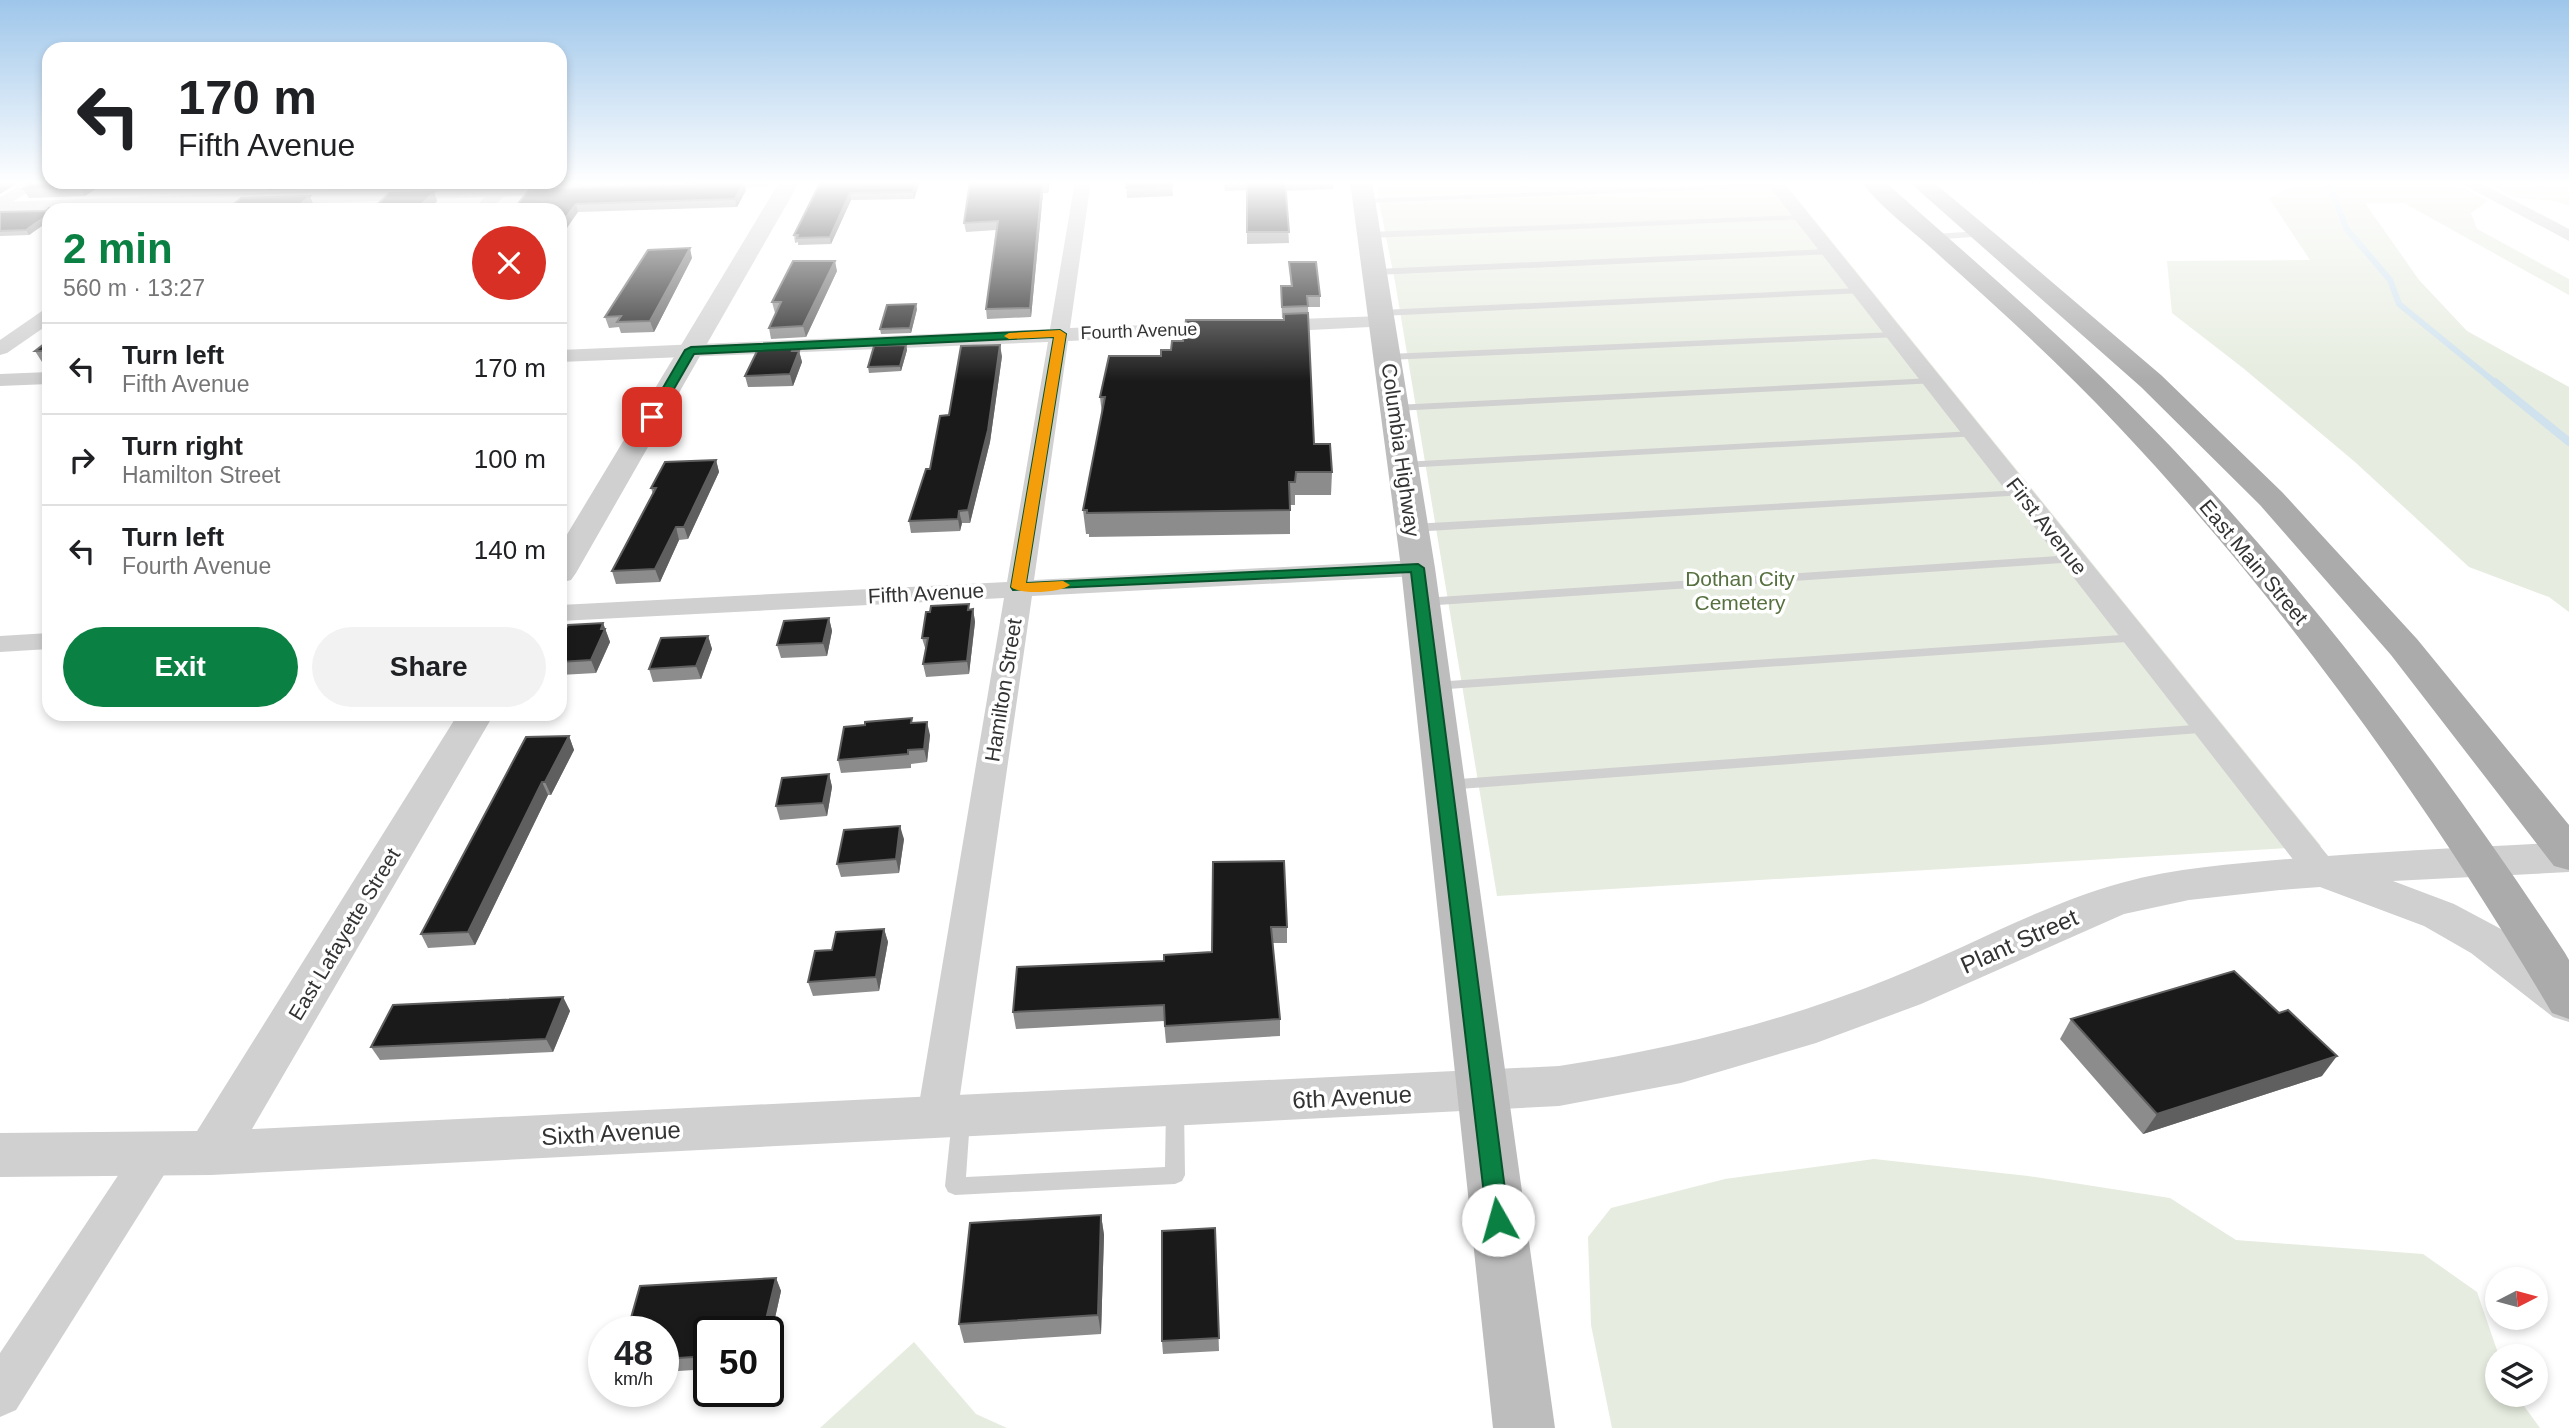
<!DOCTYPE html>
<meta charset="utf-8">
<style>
body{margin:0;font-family:Helvetica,sans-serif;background:#f2f2f2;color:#202124;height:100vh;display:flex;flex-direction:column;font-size:26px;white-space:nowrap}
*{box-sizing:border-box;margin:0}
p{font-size:23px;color:#757577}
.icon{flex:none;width:38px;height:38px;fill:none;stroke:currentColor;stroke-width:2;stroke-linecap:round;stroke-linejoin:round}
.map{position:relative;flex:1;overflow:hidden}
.drawer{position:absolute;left:42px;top:203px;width:525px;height:518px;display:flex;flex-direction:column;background:#fff;border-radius:21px;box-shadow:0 4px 10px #0003}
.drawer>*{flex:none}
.banner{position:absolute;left:42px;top:42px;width:525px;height:147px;border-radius:21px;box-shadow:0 4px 10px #0003;background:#fff;color:#202124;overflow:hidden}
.needle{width:46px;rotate:84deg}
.fabs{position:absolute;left:2485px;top:1267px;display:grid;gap:14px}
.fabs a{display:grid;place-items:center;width:63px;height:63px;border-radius:50%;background:#fff;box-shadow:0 4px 10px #0003;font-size:35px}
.speed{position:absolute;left:588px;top:1316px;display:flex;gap:14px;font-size:35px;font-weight:700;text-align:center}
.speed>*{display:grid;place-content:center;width:91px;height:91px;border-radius:50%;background:#fff;box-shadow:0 4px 10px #0003;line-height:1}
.speed small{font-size:18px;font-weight:400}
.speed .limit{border:4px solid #111;border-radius:10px;background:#fff;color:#111}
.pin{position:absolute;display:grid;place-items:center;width:60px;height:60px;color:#fff;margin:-30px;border-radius:14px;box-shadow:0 4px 10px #0006}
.me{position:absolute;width:77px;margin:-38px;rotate:353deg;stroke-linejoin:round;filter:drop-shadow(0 0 5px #0008)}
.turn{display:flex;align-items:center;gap:24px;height:147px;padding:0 21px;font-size:32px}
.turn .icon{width:91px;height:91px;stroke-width:2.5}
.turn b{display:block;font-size:49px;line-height:60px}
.round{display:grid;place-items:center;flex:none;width:74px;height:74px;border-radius:37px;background:#f2f2f2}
.summary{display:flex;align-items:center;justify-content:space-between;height:119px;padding:0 21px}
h1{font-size:42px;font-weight:600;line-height:52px;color:#0b8043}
.action{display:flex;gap:14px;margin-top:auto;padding:14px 21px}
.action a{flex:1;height:80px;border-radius:42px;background:#0b8043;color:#fff;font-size:28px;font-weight:600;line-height:80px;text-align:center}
.action a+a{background:#f2f2f2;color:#202124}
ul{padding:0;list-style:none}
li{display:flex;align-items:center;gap:21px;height:91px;padding:0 21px;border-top:2px solid #e0e0e0}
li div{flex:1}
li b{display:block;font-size:26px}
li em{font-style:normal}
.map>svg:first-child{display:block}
</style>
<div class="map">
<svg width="2569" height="1428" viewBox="0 0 2569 1428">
<rect width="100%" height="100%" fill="#fff"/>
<!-- green -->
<g fill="#e6ecdf">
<path d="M1375 181H1783L2321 846 1497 896 1396 287Z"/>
<path d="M2301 181H2452L2488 201 2471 213 2477 229 2569 279V295L2404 203H2365L2419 280 2467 331 2569 387V612L2549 597 2469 567 2355 462 2243 368 2172 313 2167 261 2310 260 2269 198Z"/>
<path d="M2481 181H2569V206L2555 201 2516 198Z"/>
<path d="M1874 1159 2028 1176 2170 1198 2236 1240 2423 1254 2477 1292 2499 1356 2497 1395H2516L2540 1428H1612L1591 1325 1588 1237 1611 1208 1725 1179Z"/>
<path d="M914 1342 976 1414 1007 1428H820Z"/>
</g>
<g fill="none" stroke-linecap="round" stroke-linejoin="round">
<!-- stream-far1 -->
<path stroke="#cfe2ee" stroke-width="6" d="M2328 181 2346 228 2390 280 2399 304 2497 384"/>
<!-- stream -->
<path stroke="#cfe2ee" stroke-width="8" d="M2495 382 2569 442"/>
<!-- service -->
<g fill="#d0d0d0" fill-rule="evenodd">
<path d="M1776 183H1779V187L1363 203 1359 201 1363 199Z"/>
<path d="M1802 215 1806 217 1805 219 1369 238 1365 235 1369 232Z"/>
<path d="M1981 231 1985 234 1984 236 1933 240 1929 237 1933 234Z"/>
<path d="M1829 249 1832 250V254L1375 275 1371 272 1375 269Z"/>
<path d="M1860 288 1863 289V293L1381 316 1376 313 1381 310Z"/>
<path d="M1896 332 1901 335 1899 337 1388 360 1383 357 1388 354Z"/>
<path d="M1932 378 1937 381 1936 383 1395 411 1390 408 1395 405Z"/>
<path d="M1974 431 1978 432V436L1403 468 1397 465 1403 462Z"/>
<path d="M2021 490 2027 493 2025 495 1412 532 1406 528 1412 524Z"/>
<path d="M2073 555 2079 559 2077 562 1423 606 1417 602 1423 598Z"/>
<path d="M2136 634 2141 635 2143 638 2141 641 1434 690 1427 686 1434 682Z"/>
<path d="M2208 724 2213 726 2215 729 2213 732 1446 790 1439 785 1446 780Z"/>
<path d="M1175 1100 1182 1102 1184 1108 1185 1175 1182 1181 1175 1184 955 1195 948 1192 945 1186 952 1119 954 1113 961 1111 968 1113 970 1119 966 1177 1165 1167 1166 1108 1168 1102Z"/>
</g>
<!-- minor -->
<g fill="#d0d0d0" fill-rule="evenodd">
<path d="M27 181H48L0 209V197Z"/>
<path d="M1075 181H1091L1070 328 1225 322 1232 324 1235 328 1232 332 1225 334 1068 341 1034 580 1418 560 1427 562 1431 568 1427 574 1418 576 1032 596 957 1116 951 1128 937 1133 923 1128 917 1116 1004 598 560 621V605L1007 582 1048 342 560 362V350L1050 329Z"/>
<path d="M1765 181H1782L2333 862 2338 871 2333 880 2321 883 2309 880Z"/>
<path d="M2456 181H2477L2569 229V241Z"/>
<path d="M500 182H517L491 210H472Z"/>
<path d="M49 309V324L7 353 0 355V340L42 311Z"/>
<path d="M1383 316 1390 318 1393 322 1390 326 1268 332 1261 330 1258 326 1261 322 1268 320Z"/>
<path d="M49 372V384L0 386V374Z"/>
<path d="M49 633V649L0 652V636Z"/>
<path d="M155 1136 169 1141 175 1154 169 1167 16 1410 0 1417V1353L141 1141Z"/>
</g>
<!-- tertiary -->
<g fill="#d0d0d0" fill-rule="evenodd">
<path d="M579 181H775L765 187 123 210H49V213L0 214V202Z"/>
<path d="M780 181H800L576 573 571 580 560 583V546Z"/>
<path d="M458 714H494L252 1129 1559 1066C1672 1049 1785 1021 1891 978 1968 947 2042 905 2121 883 2175 868 2233 864 2289 859 2382 851 2475 847 2569 842V872L2393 881 2454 904 2501 929 2569 979V1022L2553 1017 2471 953 2424 926 2320 887 2280 890 2189 900 2124 914 1921 1004 1816 1043 1681 1083 1559 1106 211 1175 0 1177V1133L197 1131Z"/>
</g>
<!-- secondary -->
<path fill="#bdbdbd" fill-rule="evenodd" d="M1350 181H1372L1435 568 1555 1428H1493L1401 568Z"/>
<!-- primary -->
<g fill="#ababab" fill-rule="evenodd">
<path d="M1861 181H1884C1982 268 2082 353 2172 448 2318 602 2448 775 2565 953L2569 960V1019L2552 1013C2429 804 2285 603 2118 426 2062 366 2001 311 1940 256 1917 234 1878 206 1861 181Z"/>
<path d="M1908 181H1932L2005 242 2161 375 2282 492 2417 639 2569 825V870L2554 866 2391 655 2260 505 2141 387Z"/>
</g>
</g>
<!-- wall -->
<g fill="#8c8c8c">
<path d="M821 181H920L914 199 851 200 831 244 798 245V242L795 243 794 235Z"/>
<path d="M970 181H1050L1048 193H1043L1031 317 987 319 986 309 996 230 966 232 964 223Z"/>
<path d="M1126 181 1172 186 1173 196 1127 198Z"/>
<path d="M1223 181H1333V189L1286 191 1289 243 1247 244V190L1225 191Z"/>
<path d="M106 182 85 196 29 198 23 189 26 187 25 184Z"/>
<path d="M264 182H341L335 187 268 190Z"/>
<path d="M411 182H456L412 184Z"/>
<path d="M529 190H746L737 207 578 212Z"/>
<path d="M434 192 437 201 429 210H374L373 209Z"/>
<path d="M49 210V221L29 235 0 236V212Z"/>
<path d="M692 258 654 332 621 333 619 327 609 328 605 317Z"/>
<path d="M1289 262 1320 296V307H1308L1314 444 1332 472 1331 495H1295V505H1290V534L1089 537V534H1086L1083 510 1102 414 1100 397 1183 341 1284 320V318H1282L1281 286H1291Z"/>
<path d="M837 271 806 337 771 339 769 328 776 313H775L772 302Z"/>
<path d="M917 309 911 333 881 334 880 329Z"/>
<path d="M49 340V362H42L35 351Z"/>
<path d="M795 344 797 351H799L802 362 793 386 748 387 745 376Z"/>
<path d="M906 345 907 350 901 371 869 373 868 367Z"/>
<path d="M1002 356 990 442 970 523H962L960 531 911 533 909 521 930 469 949 415Z"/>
<path d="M716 460 719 472 688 539 679 540 660 582 616 584 612 571 653 494 651 488Z"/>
<path d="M973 609 975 622 969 674 926 677 923 664 926 651 922 638 970 610Z"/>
<path d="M829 618 832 631 827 656 781 658 777 645Z"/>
<path d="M603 623 610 642 596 673 560 675V633Z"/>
<path d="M708 636 712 649 701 679 653 682 649 669Z"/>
<path d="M913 723 930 735 927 762 911 764V768L841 773 838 760 865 725Z"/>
<path d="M569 736 574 750 551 795H548L475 945 428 948 421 934Z"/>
<path d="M829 774 832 787 827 816 780 820 776 806Z"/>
<path d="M904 839 899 873 841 877 837 864Z"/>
<path d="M1213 862 1287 927V943H1273L1280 1019V1036L1166 1043 1164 1021 1016 1029 1013 1012 1164 961 1212 952Z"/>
<path d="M884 929 888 942 879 991 813 996 808 982 832 950Z"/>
<path d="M563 997 570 1011 553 1052 380 1060 371 1047Z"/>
<path d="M2071 1019 2322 1076 2143 1134 2060 1039Z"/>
<path d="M1101 1215 1104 1235 1101 1334 964 1343 959 1324Z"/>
<path d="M1215 1228 1219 1351 1163 1354 1162 1341Z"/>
<path d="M776 1278 781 1291 768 1349V1332H709V1369L663 1372V1332Z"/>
</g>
<!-- shaded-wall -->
<g fill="#5f5f5f">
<path d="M0 181H21L0 194Z"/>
<path d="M916 181H920L914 199 913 192Z"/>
<path d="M1048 181H1050L1048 193 1047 184Z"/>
<path d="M87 182H106L85 196 80 187Z"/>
<path d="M333 182H341L335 187Z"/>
<path d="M744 182 746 190 737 207 735 199Z"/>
<path d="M1042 185 1043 193 1031 317 1030 308Z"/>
<path d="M434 192 437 201 429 210H420L419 207Z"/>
<path d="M850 193 851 200 831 244 830 237Z"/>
<path d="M310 196 314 206 310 210H294Z"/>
<path d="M576 204 578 212 560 238V225Z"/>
<path d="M49 214V221L29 235 26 230Z"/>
<path d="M690 248 692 258 654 332 650 321Z"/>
<path d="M835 261 837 271 806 337 803 326Z"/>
<path d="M916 304 917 309 911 333 910 328Z"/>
<path d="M906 345 907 350 901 371 900 366Z"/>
<path d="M1000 345 1002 356 990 442 970 523 968 510Z"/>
<path d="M799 351 802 362 793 386 790 374Z"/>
<path d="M716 460 719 472 688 539 684 527Z"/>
<path d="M959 511 962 523 960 531 958 519Z"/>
<path d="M676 527 679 540 660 582 655 569Z"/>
<path d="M973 609 975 622 969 674 967 661Z"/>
<path d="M829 618 832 631 827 656 823 643Z"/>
<path d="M603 623 610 642 596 673 591 660Z"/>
<path d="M708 636 712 649 701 679 696 666Z"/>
<path d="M927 722 930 735 927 762 924 749Z"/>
<path d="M569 736 574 750 551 795 545 782Z"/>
<path d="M829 774 832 787 827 816 823 803Z"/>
<path d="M542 782 548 795 475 945 468 932Z"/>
<path d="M900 826 904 839 899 873 896 859Z"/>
<path d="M884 929 888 942 879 991 876 977Z"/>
<path d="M563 997 570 1011 553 1052 546 1039Z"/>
<path d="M2337 1056 2322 1076 2143 1134 2157 1114Z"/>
<path d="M1101 1215 1104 1235 1101 1334 1098 1315Z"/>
<path d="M776 1278 781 1291 768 1349V1332H763Z"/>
</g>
<!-- building -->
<g fill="#1a1a1a" stroke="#5f5f5f" stroke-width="2">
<path d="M31 181 49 182H87L80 187 23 189 30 184H25Z"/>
<path d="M821 181H916L913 192 850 193 830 237 797 238 798 235H794Z"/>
<path d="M970 181H1048L1047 184 1042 185 1030 308 986 309 998 221 964 223Z"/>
<path d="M1126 181H1172V186L1126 188Z"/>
<path d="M1247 181H1285L1289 232H1247Z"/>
<path d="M744 182 735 199 576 204 560 225V210H513L529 190Z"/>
<path d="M434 192 419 207 373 209 389 193Z"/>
<path d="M310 196 294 210H201L206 206 232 205 241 198Z"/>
<path d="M49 208H59L55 210H49V214L26 230 0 231V212L46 211Z"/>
<path d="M690 248 650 321 617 322 621 316 605 317 648 250Z"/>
<path d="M793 261H835L803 326 769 328 781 302H772Z"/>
<path d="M1289 262H1316L1320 296H1307L1308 306 1282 307 1281 286H1292Z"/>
<path d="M916 304 910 328 880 329 887 305Z"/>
<path d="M1308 313 1314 444H1330L1332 472H1296L1295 482H1289L1290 510 1087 513V510H1083L1105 397H1100L1109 356H1161V350H1171L1172 341H1183L1186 320H1284V314Z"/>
<path d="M49 340V351H35Z"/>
<path d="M795 344 792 351H799L790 374 745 376 760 345Z"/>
<path d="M906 345 900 366 868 367 874 346Z"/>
<path d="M1000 345 988 430 968 510 959 511 958 519 909 521 926 469H930L940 416 949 415 961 346Z"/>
<path d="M716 460 684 527H676L655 569 612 571 656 488H651L665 462Z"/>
<path d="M969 604 968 610 973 609 967 661 923 664 928 638H922L926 612H930L931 606Z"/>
<path d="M829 618 823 643 777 645 784 621Z"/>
<path d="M603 623 601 629H605L591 660 560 662V633L561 632 564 631 568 625Z"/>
<path d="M708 636 696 666 649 669 661 638Z"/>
<path d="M912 718 911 723 927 722 924 749 908 750V754L838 760 844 727 865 725V722Z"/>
<path d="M569 736 545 782H542L468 932 421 934 526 737Z"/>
<path d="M829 774 823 803 776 806 782 778Z"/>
<path d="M900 826 896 859 837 864 844 830Z"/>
<path d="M1284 861 1287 927H1271L1280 1019 1165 1026 1164 1005 1013 1012 1017 967 1164 961V955L1212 952 1213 862Z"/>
<path d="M884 929 876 977 808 982 815 951 832 950 836 932Z"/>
<path d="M2234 971 2279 1013 2288 1010 2337 1056 2157 1114 2071 1019Z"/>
<path d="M563 997 546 1039 371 1047 393 1005Z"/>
<path d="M1101 1215 1098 1315 959 1324 970 1223Z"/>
<path d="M1215 1228 1219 1338 1162 1341V1231Z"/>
<path d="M776 1278 763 1332H709V1356L663 1359V1332H627L640 1286Z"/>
</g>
<!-- sky -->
<linearGradient id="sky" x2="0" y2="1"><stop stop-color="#9ec6ea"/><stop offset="0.48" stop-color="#fff"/><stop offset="1" stop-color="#fff" stop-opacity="0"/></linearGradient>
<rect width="2569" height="381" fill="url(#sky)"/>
<!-- route -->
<path fill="#0b8043" stroke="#07532c" stroke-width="2" d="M1060 330 1066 334 1026 583 1418 564 1424 568 1509 1220 1506 1227 1498 1230 1490 1227 1487 1220 1411 572 1013 590 1011 587 1054 337 694 354 656 420 646 417 685 350 691 347Z"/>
<!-- slow -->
<path fill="#f59e0b" d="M1060 330 1066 334 1026 583 1063 581 1070 585C1060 593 1021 595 1011 587L1054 337 1009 339 1004 336 1009 333Z"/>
<g text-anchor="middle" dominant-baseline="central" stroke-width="7" stroke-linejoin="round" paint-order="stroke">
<!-- far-street labels -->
<g font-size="18" fill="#333" stroke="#fff">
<text transform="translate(1139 331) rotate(-2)">Fourth Avenue</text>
</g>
<!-- street labels -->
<g font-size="21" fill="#333" stroke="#fff">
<text transform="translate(1401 450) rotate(82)">Columbia Highway</text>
<text transform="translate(2047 526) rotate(52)">First Avenue</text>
<text transform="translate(2254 562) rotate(50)">East Main Street</text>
<text transform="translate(926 593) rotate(-3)">Fifth Avenue</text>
<text transform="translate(1003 690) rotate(-81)">Hamilton Street</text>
<text transform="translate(344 934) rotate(-59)">East Lafayette Street</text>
</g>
<!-- park labels -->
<g font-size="21" fill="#56703f" stroke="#fff">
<text x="1740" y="578">Dothan City<tspan x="1740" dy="24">Cemetery</tspan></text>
</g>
<!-- near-street labels -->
<g font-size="24" fill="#333" stroke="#fff">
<text transform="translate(2019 941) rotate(-24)">Plant Street</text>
<text transform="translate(1352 1097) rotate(-3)">6th Avenue</text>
<text transform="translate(611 1133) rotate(-3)">Sixth Avenue</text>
</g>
</g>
</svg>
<div class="fabs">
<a><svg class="needle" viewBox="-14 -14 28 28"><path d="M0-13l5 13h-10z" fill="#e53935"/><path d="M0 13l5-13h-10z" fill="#757577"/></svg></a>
<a><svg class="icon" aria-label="layers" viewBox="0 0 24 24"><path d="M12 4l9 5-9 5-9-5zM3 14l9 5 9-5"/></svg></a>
</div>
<div class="speed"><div>48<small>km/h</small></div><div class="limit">50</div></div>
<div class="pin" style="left:652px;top:417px;background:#d93025"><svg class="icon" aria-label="arrive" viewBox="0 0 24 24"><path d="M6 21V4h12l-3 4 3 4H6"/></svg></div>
<svg class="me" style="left:1498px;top:1220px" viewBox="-20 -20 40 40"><circle r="19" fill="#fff"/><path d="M0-13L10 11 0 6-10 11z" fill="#0b8043"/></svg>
<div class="banner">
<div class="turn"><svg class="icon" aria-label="left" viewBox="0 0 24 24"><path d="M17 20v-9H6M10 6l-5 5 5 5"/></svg><div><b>170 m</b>Fifth Avenue</div></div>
</div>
<section class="drawer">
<div class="summary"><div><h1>2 min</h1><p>560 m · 13:27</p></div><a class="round" style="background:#d93025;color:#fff"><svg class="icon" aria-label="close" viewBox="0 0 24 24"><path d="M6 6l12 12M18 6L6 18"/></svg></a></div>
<ul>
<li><svg class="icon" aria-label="left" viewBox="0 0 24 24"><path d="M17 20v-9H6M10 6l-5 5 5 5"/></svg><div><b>Turn left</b><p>Fifth Avenue</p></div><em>170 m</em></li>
<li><svg class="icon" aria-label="right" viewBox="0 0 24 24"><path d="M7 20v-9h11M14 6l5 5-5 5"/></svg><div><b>Turn right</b><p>Hamilton Street</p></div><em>100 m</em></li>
<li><svg class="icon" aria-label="left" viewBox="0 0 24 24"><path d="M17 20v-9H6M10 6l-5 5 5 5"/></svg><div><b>Turn left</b><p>Fourth Avenue</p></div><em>140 m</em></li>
</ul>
<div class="action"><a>Exit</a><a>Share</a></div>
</section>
</div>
